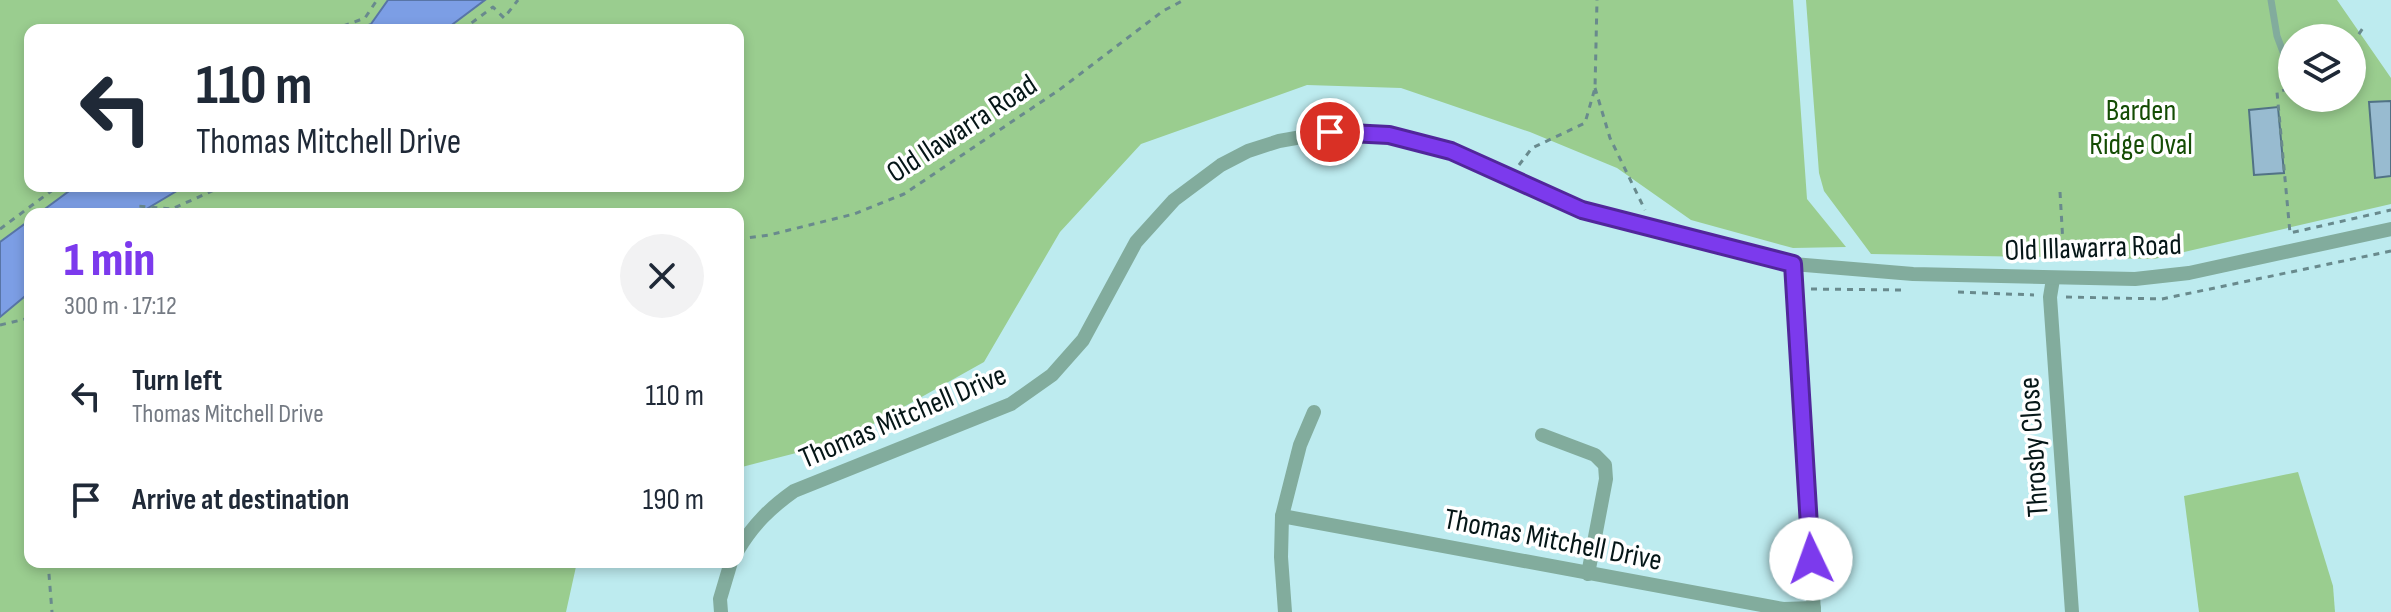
<!DOCTYPE html>
<meta charset="utf-8">
<style>
body{margin:0;font-family:"Sofia Sans Condensed",sans-serif;background:#f2f2f3;color:#1f2937;height:100vh;display:flex;flex-direction:column;font-size:30px;white-space:nowrap}
*{box-sizing:border-box;margin:0}
p{font-size:26px;color:#747a83}
.icon{flex:none;width:44px;height:44px;fill:none;stroke:currentColor;stroke-width:2;stroke-linecap:round;stroke-linejoin:round}
.map{position:relative;flex:1;overflow:hidden}
.details{position:absolute;left:24px;top:208px;width:720px;height:360px;display:flex;flex-direction:column;background:#fff;border-radius:16px;box-shadow:0 4px 12px #0003}
.details>*{flex:none}
.top-card{position:absolute;left:24px;top:24px;width:720px;height:168px;border-radius:16px;box-shadow:0 4px 12px #0003;background:#fff;color:#1f2937;overflow:hidden}
.controls{position:absolute;left:2278px;top:24px;display:grid;gap:16px}
.controls a{display:grid;place-items:center;width:88px;height:88px;border-radius:50%;background:#fff;box-shadow:0 4px 12px #0003;font-size:40px}
.pin{position:absolute;display:grid;place-items:center;width:68px;height:68px;color:#fff;margin:-34px;border:4px solid #fff;border-radius:50%;box-shadow:0 2px 8px #0007}
.me{position:absolute;width:88px;margin:-44px;rotate:357deg;stroke-linejoin:round;filter:drop-shadow(0 0 6px #0008)}
.turn{display:flex;align-items:center;gap:28px;height:168px;padding:0 40px;font-size:36px}
.turn .icon{width:104px;height:104px;stroke-width:2.5}
.turn b{display:block;font-size:56px;line-height:68px}
.round{display:grid;place-items:center;flex:none;width:84px;height:84px;border-radius:42px;background:#f2f2f3}
.head{display:flex;align-items:center;justify-content:space-between;height:136px;padding:0 40px}
h1{font-size:48px;font-weight:800;line-height:60px;color:#7c3aed}
ul{padding:0;list-style:none}
li{display:flex;align-items:center;gap:24px;height:104px;padding:0 40px}
li div{flex:1}
li b{display:block;font-size:30px}
li em{font-style:normal}
.map>svg:first-child{display:block}
</style>
<div class="map">
<svg width="2391" height="612" viewBox="0 0 2391 612">
<rect width="100%" height="100%" fill="#bdebef"/>
<!-- green -->
<g fill="#9acd8f" fill-rule="evenodd">
<path d="M0 0H388L371 24 356 30H30V186H76L38 214H30V220L0 242Z"/>
<path d="M485 0H1793L1807 199 1846 247 1793 248 1691 220 1617 168 1530 132 1401 88 1307 85 1141 144 1060 232 984 362 843 441 738 468V214H138L185 186H738V30H445Z"/>
<path d="M1806 0H2337L2391 78V204L2154 259 1871 254 1824 191 1819 173ZM2292 38H2352V98H2292Z"/>
<path d="M30 292V562H577L566 612H0V317Z"/>
<path d="M2298 472 2333 586 2335 612H2199L2184 496Z"/>
</g>
<!-- water -->
<g fill="#7c9ee5" stroke="#5875a7" stroke-width="2">
<path d="M388 0H485L445 30H356L371 24Z"/>
<path d="M76 186H185L138 214H38Z"/>
<path d="M30 220V292L0 317V242Z"/>
</g>
<!-- building -->
<g fill="#98bbd0" stroke="#517285" stroke-width="2">
<path d="M2391 101V176L2375 178 2369 102Z"/>
<path d="M2278 107 2284 173 2254 175 2249 110Z"/>
</g>
<g fill="none" stroke-linecap="round" stroke-linejoin="round">
<!-- path -->
<g stroke="#698a8d" stroke-width="3" stroke-dasharray="6 6" stroke-linecap="butt">
<path d="M332 30 365 18 377 0"/>
<path d="M462 30 493 7 504 18 518 0"/>
<path d="M2352 44 2363 28"/>
<path d="M1595 88 1610 138 1645 210"/>
<path d="M2288 89 2277 92 2290 233 2391 210"/>
<path d="M1519 165 1532 148 1585 123 1595 88 1597 0"/>
<path d="M2060 192 2064 261"/>
<path d="M131 214 138 206 172 209 223 186"/>
<path d="M0 229 58 186"/>
<path d="M738 239 769 235 854 214 904 194 1059 90 1163 11 1184 0"/>
<path d="M1811 289 1903 290"/>
<path d="M1958 292 2034 295"/>
<path d="M2066 297 2162 299 2391 251"/>
<path d="M0 325 30 318"/>
<path d="M48 562 52 612"/>
</g>
<!-- lane -->
<path stroke="#82ac9d" stroke-width="7" d="M2271 0 2277 36 2292 76"/>
<!-- street -->
<g stroke="#82ac9d" stroke-width="14">
<path d="M1793 264 1814 612"/>
<path d="M2053 279 2050 297 2072 612"/>
<path d="M1542 435 1595 455 1605 465 1606 479 1588 574"/>
<path d="M1282 516 1300 445 1314 412"/>
<path d="M738 550C753 525 770 508 794 491L1011 404 1052 375 1083 340 1136 242 1174 200 1221 165 1248 151 1279 141 1330 132 1389 135 1451 151 1582 210 1793 264 1913 274 2135 279 2189 273 2391 229"/>
<path d="M721 612 720 599 731 562"/>
<path d="M1285 612 1281 557 1282 516 1783 609 1814 608"/>
</g>
</g>
<g fill="none" stroke-linecap="round" stroke-linejoin="round">
<!-- route casing -->
<g stroke="#51269a" stroke-width="20">
<path id="route" d="M1330 132 1389 135 1451 151 1582 210 1793 264 1811 559"/>
</g>
<!-- route -->
<use href="#route" stroke="#7c3aed" stroke-width="14"/>
</g>
<g text-anchor="middle" dominant-baseline="central" stroke-width="7" stroke-linejoin="round" paint-order="stroke">
<!-- park labels -->
<g font-size="30" fill="#144c04" stroke="#fff">
<text x="2141" y="111">Barden<tspan x="2141" dy="34">Ridge Oval</tspan></text>
</g>
<!-- street labels -->
<g font-size="30" fill="#051617" stroke="#fff">
<text transform="translate(962 129) rotate(-33)">Old Ilawarra Road</text>
<text transform="translate(2093 248) rotate(-2)">Old Illawarra Road</text>
<text transform="translate(903 417) rotate(-23)">Thomas Mitchell Drive</text>
<text transform="translate(2034 447) rotate(-94)">Throsby Close</text>
<text transform="translate(1553 540) rotate(11)">Thomas Mitchell Drive</text>
</g>
</g>
</svg>
<div class="controls">
<a><svg class="icon" aria-label="layers" viewBox="0 0 24 24"><path d="M12 4l9 5-9 5-9-5zM3 14l9 5 9-5"/></svg></a>
</div>
<div class="pin" style="left:1330px;top:132px;background:#d93025"><svg class="icon" aria-label="arrive" viewBox="0 0 24 24"><path d="M6 21V4h12l-3 4 3 4H6"/></svg></div>
<svg class="me" style="left:1811px;top:559px" viewBox="-20 -20 40 40"><circle r="19" fill="#fff"/><path d="M0-13L10 11 0 6-10 11z" fill="#7c3aed"/></svg>
<div class="top-card">
<div class="turn"><svg class="icon" aria-label="left" viewBox="0 0 24 24"><path d="M17 20v-9H6M10 6l-5 5 5 5"/></svg><div><b>110 m</b>Thomas Mitchell Drive</div></div>
</div>
<section class="details">
<div class="head"><div><h1>1 min</h1><p>300 m · 17:12</p></div><a class="round"><svg class="icon" aria-label="close" viewBox="0 0 24 24"><path d="M6 6l12 12M18 6L6 18"/></svg></a></div>
<ul>
<li><svg class="icon" aria-label="left" viewBox="0 0 24 24"><path d="M17 20v-9H6M10 6l-5 5 5 5"/></svg><div><b>Turn left</b><p>Thomas Mitchell Drive</p></div><em>110 m</em></li>
<li><svg class="icon" aria-label="arrive" viewBox="0 0 24 24"><path d="M6 21V4h12l-3 4 3 4H6"/></svg><div><b>Arrive at destination</b></div><em>190 m</em></li>
</ul>
</section>
</div>
